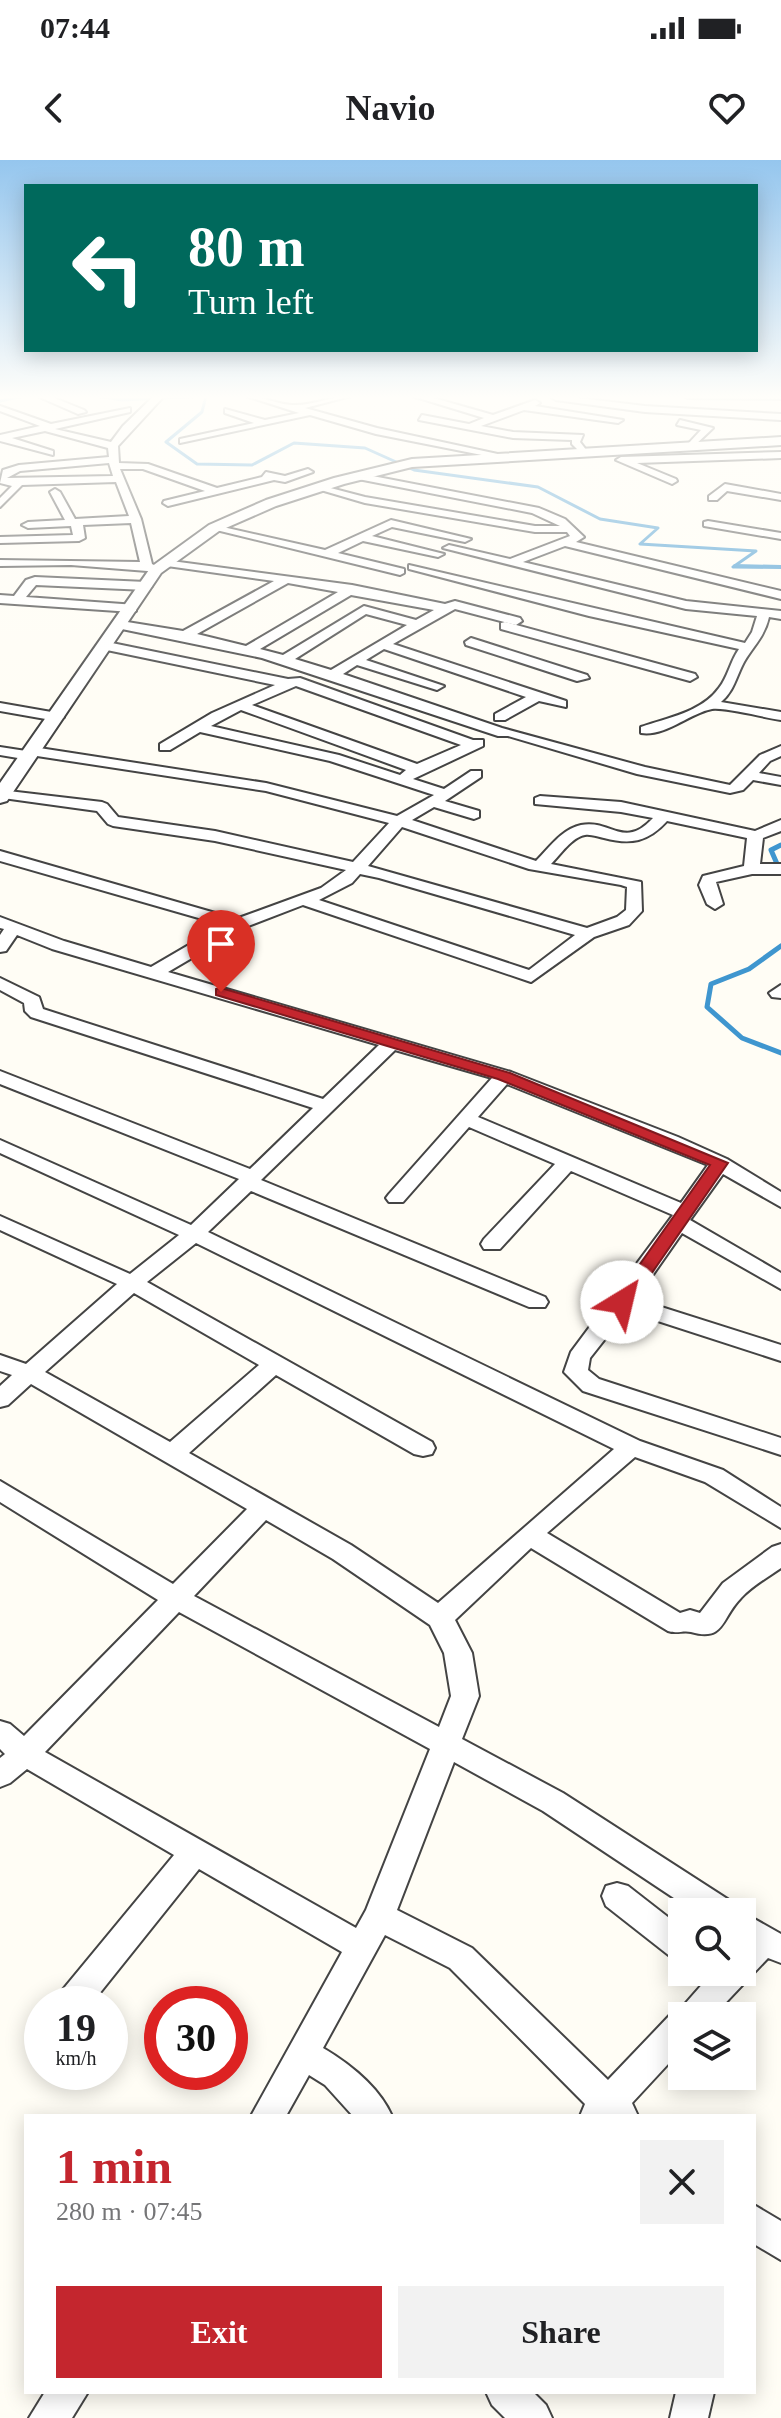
<!DOCTYPE html>
<meta charset="utf-8">
<style>
body{margin:0;font-family:Georgia,serif;background:#f2f2f2;color:#202124;height:100vh;display:flex;flex-direction:column;font-size:30px;white-space:nowrap}
*{box-sizing:border-box;margin:0}
p{font-size:26px;color:#757577}
.icon{flex:none;width:44px;height:44px;fill:none;stroke:currentColor;stroke-width:2;stroke-linecap:round;stroke-linejoin:round}
.map{position:relative;flex:1;overflow:hidden}
.panel{position:absolute;left:24px;top:1954px;width:732px;height:280px;display:flex;flex-direction:column;background:#fff;border-radius:0px;box-shadow:0 4px 20px #0003}
.panel>*{flex:none}
.guide{position:absolute;left:24px;top:24px;width:734px;height:168px;border-radius:0px;box-shadow:0 4px 20px #0003;background:#00695c;color:#fff;overflow:hidden}
.buttons{position:absolute;left:668px;top:1738px;display:grid;gap:16px}
.buttons a{display:grid;place-items:center;width:88px;height:88px;border-radius:0px;background:#fff;box-shadow:0 4px 20px #0003;font-size:40px}
.speed{position:absolute;left:24px;top:1826px;display:flex;gap:16px;font-size:40px;font-weight:700;text-align:center}
.speed>*{display:grid;place-content:center;width:104px;height:104px;border-radius:50%;background:#fff;box-shadow:0 4px 20px #0003;line-height:1}
.speed small{font-size:20px;font-weight:400}
.speed .limit{border:12px solid #d22;background:#fff;color:#111}
.pin{position:absolute;display:grid;place-items:center;width:68px;height:68px;color:#fff;margin:-82px -34px;border-radius:50% 50% 50% 0;rotate:-45deg;box-shadow:0 0 8px #0007}
.pin .icon{rotate:45deg}
.me{position:absolute;width:88px;margin:-44px;rotate:36deg;stroke-linejoin:round;filter:drop-shadow(0 0 6px #0008)}
.turn{display:flex;align-items:center;gap:28px;height:168px;padding:0 32px;font-size:36px}
.turn .icon{width:104px;height:104px;stroke-width:2.5}
.turn b{display:block;font-size:56px;line-height:68px}
.round{display:grid;place-items:center;flex:none;width:84px;height:84px;border-radius:0px;background:#f2f2f2}
.headline{display:flex;align-items:center;justify-content:space-between;height:136px;padding:0 32px}
h1{font-size:48px;font-weight:700;line-height:60px;color:#c4262e}
.action{display:flex;gap:16px;margin-top:auto;padding:16px 32px}
.action a{flex:1;height:92px;border-radius:0px;background:#c4262e;color:#fff;font-size:32px;font-weight:700;line-height:92px;text-align:center}
.action a+a{background:#f2f2f2;color:#202124}
.status{display:flex;justify-content:space-between;align-items:center;height:56px;padding:0 40px;background:#fff;direction:ltr}
.status svg{height:22px;fill:currentColor}
header{display:flex;justify-content:space-between;align-items:center;height:104px;padding:0 32px;background:#fff;font-size:36px;font-weight:700}
.map>svg:first-child{display:block}
</style>
<div class="status"><b>07:44</b><svg viewBox="0 0 49 12"><path d="M0 12V9h3v3zM5 12V6h3v6zM10 12V3h3v9zM15 12V0h3v12zM26 1h20v11H26zM47 4h2v5h-2z"/></svg></div>
<header><svg class="icon" aria-label="back" viewBox="0 0 24 24"><path d="M15 5l-7 7 7 7"/></svg>Navio<svg class="icon" aria-label="heart" viewBox="0 0 24 24"><path d="M12 20l-8-8c-3-5 5-10 8-4 3-6 11-1 8 4z"/></svg></header>
<div class="map">
<svg width="781" height="2258" viewBox="0 0 781 2258">
<rect width="100%" height="100%" fill="#fffdf5"/>
<g fill="none" stroke-linecap="round" stroke-linejoin="round">
<!-- stream-far2 -->
<g stroke="#3f96cf" stroke-width="3">
<path d="M90 235 122 240 206 236 202 252 166 282 197 304 252 305 294 283 365 288 414 310 538 327 600 359 658 368 640 384 756 391 733 407H781"/>
<path d="M0 241 29 235"/>
</g>
<!-- stream-far1 -->
<path stroke="#3f96cf" stroke-width="4" d="M735 406 781 407"/>
<!-- stream -->
<g stroke="#3f96cf" stroke-width="5">
<path d="M781 685 771 690 781 713"/>
<path d="M781 786 749 809 711 824 707 847 742 878 781 893"/>
</g>
<!-- minor casing -->
<g stroke="#444" stroke-width="4">
<g id="minor">
<path d="M47 235 84 250 86 252 78 254 37 236Z"/>
<path d="M155 235H165L118 286 119 303 148 304 217 328 262 317 266 312 285 316 308 309 313 312 285 322 274 320 168 346 163 343 164 341 205 331 143 309H120L141 359 152 404 160 408V412L71 405 0 406V400L140 402 131 363 83 365 85 378 79 381 0 383V377L73 375 71 366 28 368 22 365 28 362 65 360 50 332 55 329 60 332 75 359 129 356 116 322 22 325 0 347V338L12 326 0 323 3 310 19 305 109 297 108 288 45 271 12 278 53 291V295L0 281V275L40 266 0 251V246L51 264 130 248V252L55 269 111 282 123 266ZM109 303 113 316 7 318 20 311Z"/>
<path d="M243 235C260 235 275 244 292 245 313 246 335 235 355 235L305 248 377 268 507 296 502 299 376 274 310 255 180 283V279L254 263 225 253V249L265 260 299 253Z"/>
<path d="M409 235H423L493 255 535 240 540 243 535 246 623 260 618 263 524 250 481 266 513 272 583 275 580 282 587 291 582 294 572 284V280L513 278 419 260 422 255 469 264 484 258Z"/>
<path d="M554 235 645 246 781 254V260L645 252 556 240 551 237Z"/>
<path d="M683 235H781V239L688 238Z"/>
<path d="M680 260 713 268 693 287 688 284 701 270 677 265Z"/>
<path d="M781 292V298L637 303 676 319 677 321 672 324 616 300 621 297Z"/>
<path d="M357 313 539 348 565 359 584 377 576 382 781 431V439L565 386 523 402 686 441 781 451V459L769 457C764 478 753 486 744 502 736 517 734 531 721 542L781 552V560C766 558 725 547 712 549 690 553 665 577 641 573V567C667 558 702 552 719 528 728 517 730 502 739 489L589 456 409 409V405L745 483 752 472 757 456 686 449 443 388 449 385 510 399 570 376 567 372H535L365 343 314 328 319 325 365 337 535 366H560L532 353 353 318V314Z"/>
<path d="M725 324 781 334V340L727 331 717 340H709V336Z"/>
<path d="M391 360 471 379 465 382 392 367 372 376 444 394 438 397 363 381 338 393 404 409V413L400 415 208 368 214 365 325 390Z"/>
<path d="M708 361 781 373V379L704 366V362Z"/>
<path d="M164 400 352 425 445 444 455 441 520 458 522 461 516 465 455 449 393 484 566 541V547L539 541 505 560H495V554L526 537 384 489 366 500 444 526 437 530 357 505 343 514 502 568 645 607 730 625 760 595 781 586V596L770 601 759 613 781 617V625L753 620 743 630 730 633 637 614 508 576H498L262 498 117 468V462L121 461 183 471 274 421 160 405 158 403ZM288 423 338 432 246 486 197 474ZM351 435 434 450 416 460 364 446 283 495 260 489ZM366 454 407 465 331 510 295 499Z"/>
<path d="M35 417 146 422 152 426 146 430 36 425 26 437 136 445V451L132 452 0 443V435L14 436 26 420Z"/>
<path d="M505 462 695 514 697 517 690 521 501 469V463Z"/>
<path d="M471 478 587 515 589 518 577 521 466 485 465 482Z"/>
<path d="M107 482 288 519 300 518 473 580H483V586L413 619 444 629 471 611H481V617L445 641 479 651V657L474 659 434 647 412 660 536 701C549 688 562 669 581 665 611 659 624 690 653 658L621 652 535 644V638L540 636 621 642 755 671 781 660V671L763 678 760 704H781V714H752L716 722 723 744 715 749 707 744 699 725 703 716 744 706 747 678 667 661C648 682 631 685 604 678 598 677 591 674 585 675 572 677 560 695 551 704L641 722 642 751 629 765 594 777 531 822 303 745 243 768 168 812 511 912 678 977 727 999 781 1032V1047L723 1014 690 1060 781 1113V1129L682 1073 636 1139 781 1185V1201L627 1151 590 1198 588 1210 599 1219 781 1278V1295L583 1231 564 1212 571 1192 673 1055 571 1011 500 1089H484L481 1084 484 1079 555 1004 469 967 403 1042H389L386 1038 389 1034 492 918 395 890 261 1020 545 1137 548 1142 545 1147H529L251 1031 208 1072 640 1281 723 1310 781 1347V1368L705 1322 635 1297 547 1373 680 1453 690 1450 700 1453 723 1423 772 1387 781 1384V1408C768 1417 752 1426 741 1438 721 1458 725 1482 691 1472 683 1470 677 1474 668 1471L531 1388 455 1460 472 1493 479 1536 462 1579 563 1633 732 1742 736 1752H695L543 1651 454 1602 397 1750 472 1788 608 1920 670 1855 677 1853 713 1812H742V1752L781 1774V1803L768 1798 713 1856H682V1889L632 1943 638 1956H580L585 1944 450 1808 385 1775 323 1888C350 1904 379 1927 392 1956H353L325 1925 309 1915 286 1956H251L342 1792 199 1709 91 1844H55L60 1833 174 1695 27 1609 10 1623 0 1627V1598L5 1594 0 1589V1561L10 1564 24 1576 158 1440 0 1342V1321L173 1424 247 1349 31 1224 8 1245 0 1247V1226L12 1215 0 1211V1195L26 1204 117 1124 0 1070V1056L130 1114 179 1075 0 993V980L191 1065 239 1019 0 924V911L250 1009 313 948 31 857 25 851 24 843 0 830V818L39 837 43 849 323 939 379 885 52 789 17 775 6 791 0 792V775L4 769 0 768V757L64 781 151 807 223 765 0 701V691L236 759 321 728 346 710 215 681 113 666 108 664 97 651 3 638H0V630L102 642 107 644 118 657 215 671 353 702 389 663 266 631 37 596 30 600 0 595V587L26 591 33 587 266 623 397 656 434 635 330 601 200 572 170 590H160V584L212 553 275 525 102 489 101 486ZM296 526 461 585 417 604 252 545ZM241 550 406 610 400 615 339 595 211 566ZM402 667 529 709 621 725 627 727 626 750 617 757 587 768 368 706ZM360 714 379 718 575 775 529 810 319 740 352 723ZM507 924 708 1005 681 1043 478 957ZM196 1083 614 1289 438 1443 351 1385 189 1293 276 1215 414 1294 423 1296 432 1294 435 1288 432 1282 147 1122ZM134 1133 259 1205 170 1282 45 1212ZM266 1360 333 1399 430 1465 444 1493 451 1536 439 1567 194 1436ZM179 1452 430 1589 366 1750 356 1768 45 1592Z"/>
<path d="M0 543 57 553 64 557 57 561 0 551Z"/>
<path d="M781 825V838L772 837 769 833Z"/>
<path d="M617 1723 628 1726 682 1768V1801L671 1797 606 1746 602 1736 606 1726Z"/>
<path d="M754 2045 781 2061V2100L754 2084Z"/>
<path d="M45 2232H88L72 2258H29Z"/>
<path d="M486 2232H533L546 2245 552 2258H505L492 2245Z"/>
<path d="M676 2232H714L708 2258H670Z"/>
</g>
</g>
<!-- tertiary casing -->
<g stroke="#444" stroke-width="4">
<path id="tertiary" d="M781 277V285L412 307 344 324 276 346 219 371 161 413 7 641 0 643V623L151 407 209 365 266 340 334 318 412 299Z"/>
</g>
<!-- minor -->
<use href="#minor" fill="#fff" fill-rule="evenodd"/>
<!-- tertiary -->
<use href="#tertiary" fill="#fff" fill-rule="evenodd"/>
</g>
<!-- sky -->
<linearGradient id="sky" x2="0" y2="1"><stop stop-color="#95c6ee"/><stop offset="0.43" stop-color="#fffefa"/><stop offset="1" stop-color="#fffefa" stop-opacity="0"/></linearGradient>
<rect width="781" height="551" fill="url(#sky)"/>
<!-- route -->
<path fill="#c4262e" stroke="#7f191e" stroke-width="2" d="M221 828 510 913 728 1003 629 1146H616L613 1142 616 1138 710 1005 498 919 216 835V829Z"/>
</svg>
<div class="buttons">
<a><svg class="icon" aria-label="search" viewBox="0 0 24 24"><circle cx="10" cy="10" r="6"/><path d="M15 15l6 6"/></svg></a>
<a><svg class="icon" aria-label="layers" viewBox="0 0 24 24"><path d="M12 4l9 5-9 5-9-5zM3 14l9 5 9-5"/></svg></a>
</div>
<div class="speed"><div>19<small>km/h</small></div><div class="limit">30</div></div>
<div class="pin" style="left:221px;top:832px;background:#d93025"><svg class="icon" aria-label="arrive" viewBox="0 0 24 24"><path d="M6 21V4h12l-3 4 3 4H6"/></svg></div>
<svg class="me" style="left:622px;top:1142px" viewBox="-20 -20 40 40"><circle r="19" fill="#fff"/><path d="M0-13L10 11 0 6-10 11z" fill="#c4262e"/></svg>
<div class="guide">
<div class="turn"><svg class="icon" aria-label="left" viewBox="0 0 24 24"><path d="M17 20v-9H6M10 6l-5 5 5 5"/></svg><div><b>80 m</b>Turn left</div></div>
</div>
<section class="panel">
<div class="headline"><div><h1>1 min</h1><p>280 m · 07:45</p></div><a class="round"><svg class="icon" aria-label="close" viewBox="0 0 24 24"><path d="M6 6l12 12M18 6L6 18"/></svg></a></div>
<div class="action"><a>Exit</a><a>Share</a></div>
</section>
</div>
